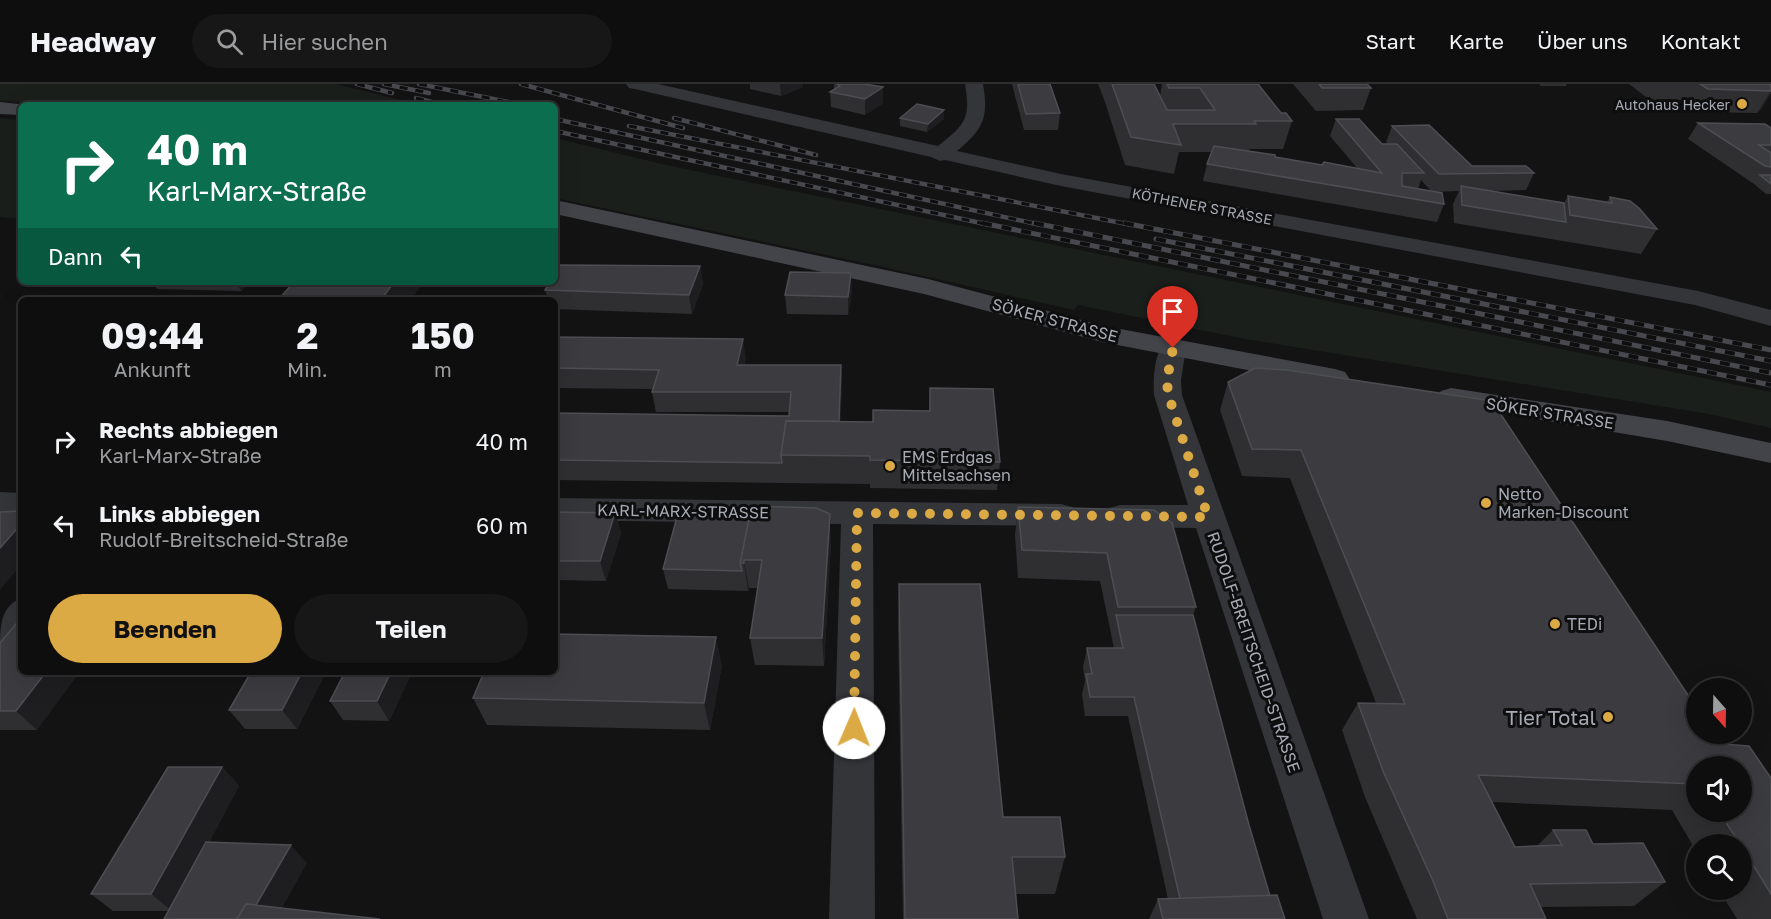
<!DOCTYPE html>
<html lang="de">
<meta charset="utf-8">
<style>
body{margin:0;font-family:"Golos Text",sans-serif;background:#171718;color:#f1f3f6;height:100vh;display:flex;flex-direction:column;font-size:22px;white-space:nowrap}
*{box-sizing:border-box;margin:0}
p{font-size:20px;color:#9b9c9e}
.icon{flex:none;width:33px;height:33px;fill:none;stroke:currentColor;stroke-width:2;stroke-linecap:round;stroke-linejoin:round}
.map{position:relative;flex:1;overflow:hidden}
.drawer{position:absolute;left:18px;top:213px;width:540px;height:378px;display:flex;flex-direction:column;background:#0e0e0f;border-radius:9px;box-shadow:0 6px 24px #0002,0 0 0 2px #2e2e2f}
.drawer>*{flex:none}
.guide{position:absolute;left:18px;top:18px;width:540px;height:183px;border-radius:9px;box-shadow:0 6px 24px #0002,0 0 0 2px #2e2e2f;background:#0b6e4f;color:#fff;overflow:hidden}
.needle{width:39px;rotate:160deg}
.fabs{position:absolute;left:1686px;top:594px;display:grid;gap:12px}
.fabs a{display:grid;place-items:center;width:66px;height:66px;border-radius:50%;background:#0e0e0f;box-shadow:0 6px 24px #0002,0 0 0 2px #2e2e2f;font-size:30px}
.pin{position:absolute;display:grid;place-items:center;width:51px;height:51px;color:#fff;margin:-62px -26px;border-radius:50% 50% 50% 0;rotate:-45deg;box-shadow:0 0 6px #0007}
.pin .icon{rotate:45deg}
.me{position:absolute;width:66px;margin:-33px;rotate:1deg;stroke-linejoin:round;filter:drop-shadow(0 0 4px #0008)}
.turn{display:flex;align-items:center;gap:21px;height:126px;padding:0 30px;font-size:27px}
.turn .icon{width:78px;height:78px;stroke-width:2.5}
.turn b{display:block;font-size:42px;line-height:51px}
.then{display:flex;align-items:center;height:57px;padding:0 30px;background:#0003;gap:12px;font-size:22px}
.eta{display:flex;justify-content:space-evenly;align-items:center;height:102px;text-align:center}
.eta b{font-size:36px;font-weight:700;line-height:42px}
.cta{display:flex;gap:12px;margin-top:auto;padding:12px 30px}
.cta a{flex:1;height:69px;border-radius:36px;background:#dcaa44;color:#111;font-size:24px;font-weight:700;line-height:69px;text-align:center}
.cta a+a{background:#171718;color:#f1f3f6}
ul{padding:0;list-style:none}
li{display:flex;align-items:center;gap:18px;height:84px;padding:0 30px}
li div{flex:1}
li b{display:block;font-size:22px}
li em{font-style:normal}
header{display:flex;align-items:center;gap:36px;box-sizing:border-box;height:84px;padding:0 30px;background:#0e0e0f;border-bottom:2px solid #2e2e2f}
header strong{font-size:28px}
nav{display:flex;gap:33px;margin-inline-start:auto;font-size:21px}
.search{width:420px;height:54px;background:#171718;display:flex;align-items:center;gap:15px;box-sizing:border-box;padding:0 21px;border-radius:33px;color:#9b9c9e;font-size:22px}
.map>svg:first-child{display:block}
</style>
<header>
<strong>Headway</strong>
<div class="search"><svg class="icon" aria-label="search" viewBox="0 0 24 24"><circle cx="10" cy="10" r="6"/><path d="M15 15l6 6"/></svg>Hier suchen</div>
<nav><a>Start</a><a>Karte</a><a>Über uns</a><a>Kontakt</a></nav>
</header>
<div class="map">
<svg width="1771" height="835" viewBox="0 0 1771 835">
<rect width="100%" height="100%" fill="#131314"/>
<!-- green -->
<g fill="#1a1f1b">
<path d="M0 0H335L421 21H69L0 17Z"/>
<path d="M0 34 21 36V135L0 133Z"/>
<path d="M555 54 666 81 1771 308V344L1709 330 1245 255 1078 221 1074 226 879 182 555 114Z"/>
</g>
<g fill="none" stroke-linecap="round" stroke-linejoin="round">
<!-- street -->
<g fill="#343539" fill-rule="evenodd">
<path d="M626 0H658L938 62C965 41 971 35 965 0H983C989 34 983 45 957 67L1061 90 1698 207 1771 226V242L1695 221 1061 102 945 76 940 77 931 73 635 5 629 4Z"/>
<path d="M1173 256 1182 258 1186 264 1181 296 1182 311 1369 835H1323L1196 444 1120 443 1109 440 1104 432 1109 424 1120 421H1188L1154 311C1153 295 1154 272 1164 258Z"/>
<path d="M0 408 21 409V431L0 430Z"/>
<path d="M555 414 1061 420 1072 423 1077 431 1072 439 1061 442 873 440 875 835H829L841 440 555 436Z"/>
<path d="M21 514C21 539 28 559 0 568 0 543 0 523 21 514Z"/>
</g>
<!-- secondary -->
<g fill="#434449" fill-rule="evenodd">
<path d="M0 18 28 21H21V31L0 30Z"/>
<path d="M555 116 928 195 1104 242 1335 285 1345 288 1349 294 1345 300 1335 303 1102 258 924 210 555 130Z"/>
<path d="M1451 304 1667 337 1771 359V379L1667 357 1441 319 1436 313 1441 307Z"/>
</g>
<!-- rail-far1 casing -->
<g stroke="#48494e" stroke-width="4.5">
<g id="rail-far1">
<path d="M357 0 392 9"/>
<path d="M384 0 429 9"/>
<path d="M419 0 523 21"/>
<path d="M521 0 683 44"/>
<path d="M416 14 443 21"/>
<path d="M674 34 816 71"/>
<path d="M555 35 1041 141"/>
<path d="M629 42 1132 141"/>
<path d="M555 47 990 141"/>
</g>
</g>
<!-- rail casing -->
<g stroke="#48494e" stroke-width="5">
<g id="rail">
<path d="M982 139 1771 301"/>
<path d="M1034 139 1771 289"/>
<path d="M1124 139 1771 266"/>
<path d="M1156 155 1771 277"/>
</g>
</g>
<!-- rail-far1 -->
<use href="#rail-far1" stroke="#0e0e0f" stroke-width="3" stroke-dasharray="8" stroke-linecap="butt"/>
<!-- rail -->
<use href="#rail" stroke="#0e0e0f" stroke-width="4" stroke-dasharray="10" stroke-linecap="butt"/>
</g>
<!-- wall -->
<g fill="#2f2f32" fill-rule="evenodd">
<path d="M750 0H802L803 3 781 12 750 5Z"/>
<path d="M834 0H864L883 3V19L865 31 831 23 830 8 834 5Z"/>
<path d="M1012 0H1050L1060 29 1058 46H1024Z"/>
<path d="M1098 0H1154L1160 12 1162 0H1258L1281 29 1292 37 1283 65H1249V67L1275 73 1322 81 1357 84 1330 52 1336 35 1382 60H1388L1386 58 1392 42 1472 82 1534 89 1526 106 1490 107 1564 119 1568 112 1607 118 1610 113 1657 145 1641 170 1454 139 1453 120 1459 107 1433 108 1444 120 1437 138 1203 97 1207 80 1212 68H1179L1174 90 1125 81 1104 15ZM1421 96 1432 108 1418 105Z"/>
<path d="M1293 0H1367L1371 4 1363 26 1316 27Z"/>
<path d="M1539 0H1567L1566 2H1541Z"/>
<path d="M1629 0H1771V9L1762 24 1757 29 1695 28 1681 17 1682 16H1650Z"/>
<path d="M900 34 944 35 927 48 900 42Z"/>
<path d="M1698 39 1771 44V110H1766L1754 100 1688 55Z"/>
<path d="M700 182 703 200 692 230 555 225V216H548L545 206Z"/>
<path d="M153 198H250L241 207 157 205Z"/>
<path d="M852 207 848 231 787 230 785 211Z"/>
<path d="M555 253 746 274 744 281H841L842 300 840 338H873L929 327 930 304 1000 378 997 406 870 404V400L555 396V329L789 332V328H656L652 308 653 305 555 304Z"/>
<path d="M1228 298 1721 660 1771 694V835H1737L1719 806H1742V760H1696V767L1672 726 1492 718 1515 763 1537 762 1553 746 1593 760 1665 798 1634 822 1541 823 1546 835H1417L1365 713 1342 646 1358 619H1376L1290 394 1242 392 1220 326ZM1696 682 1742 728H1696Z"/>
<path d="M1018 423 1154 426 1196 523 1193 531 1249 741 1270 812 1285 835H1149L1158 815H1168L1128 632H1085L1082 610 1085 597 1083 583 1087 564H1114L1100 497 1018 494 1015 451Z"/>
<path d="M555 428 615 429 621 449 606 497 555 496Z"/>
<path d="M831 459 824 582 755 581 750 554 758 504H749L748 507 668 505 663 485Z"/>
<path d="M899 500 1003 733 1065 773 1055 810H1016L1018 835H903L898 542Z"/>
<path d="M0 559 37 646H0Z"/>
<path d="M722 581 710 646 487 641 473 614Z"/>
<path d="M251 588H326L297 645H245L229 626Z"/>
<path d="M412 588 389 637 343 636 330 617Z"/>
<path d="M222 683 239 702 209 758 307 779 168 827H113L91 810Z"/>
</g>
<!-- shaded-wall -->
<g fill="#1e1e20">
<path d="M780 0H802L803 3 781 12Z"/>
<path d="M883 3V19L865 31V15Z"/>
<path d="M1771 7V9L1762 24 1757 29Z"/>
<path d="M944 26V35L927 48 928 40Z"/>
<path d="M700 182 703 200 692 230 689 211Z"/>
<path d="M851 189 852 207 848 231V213Z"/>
<path d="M236 198H250L241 207Z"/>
<path d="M394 198H424L411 216H381Z"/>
<path d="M743 255 746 274 740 301 737 281Z"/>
<path d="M841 281 842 300 839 365 838 345Z"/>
<path d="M615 429 621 449 606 497 600 477Z"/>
<path d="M830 430 831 459 824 582 822 554Z"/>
<path d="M21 440V481L0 506V464Z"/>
<path d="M744 476 749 504 748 507 744 479Z"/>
<path d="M716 553 722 581 710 646 704 619Z"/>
<path d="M46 588H80L37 646 16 627Z"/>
<path d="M302 588H326L297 645 282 626Z"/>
<path d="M391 588H412L389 637 377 617Z"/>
<path d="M222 683 239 702 172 827 151 810Z"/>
<path d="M291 761 307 779 276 835H248Z"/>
</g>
<!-- building -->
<g fill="#3c3c40" stroke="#4c4e52" stroke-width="1.5">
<path d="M837 0H864L883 3 865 15 830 8 840 2Z"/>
<path d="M1018 0H1050L1060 29 1026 30Z"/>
<path d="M1112 0H1154L1167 26H1215L1200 4H1169L1167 0H1258L1281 29H1286L1292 37H1254L1256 40H1173L1181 61 1131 53Z"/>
<path d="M1319 0H1367L1371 4H1322Z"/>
<path d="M1700 0H1771V7L1708 5Z"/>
<path d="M917 20 944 26 928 40 900 34Z"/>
<path d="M1336 35H1359L1382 60H1397L1424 89H1402V102L1442 109 1444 120 1207 80 1214 62 1275 71V73L1322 81 1324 78 1382 89Z"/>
<path d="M1698 39 1765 40 1771 44V61H1759L1771 69V83L1765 82Z"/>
<path d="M1429 41 1472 82H1526L1534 89 1439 90 1392 42Z"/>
<path d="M1760 91H1771V100Z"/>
<path d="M1461 102 1564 119 1566 138 1462 121Z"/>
<path d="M1568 112 1612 119 1610 113 1630 117 1639 124 1657 145 1570 131Z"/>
<path d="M559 181 700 182 689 211 545 206 550 198H555V188Z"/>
<path d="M790 188 851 189 848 213 785 211Z"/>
<path d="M294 198H394L381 216H278Z"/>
<path d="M555 253 743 255 737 281H841L839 337H786L781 371 782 379 555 376V329L789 332 791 308H652L659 286 555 284Z"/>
<path d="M1255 284 1287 286 1492 317 1696 623V650H1714L1721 660 1749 662 1771 694V810L1742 763V760H1740L1719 728H1742V682H1696V700L1478 691 1515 763 1562 761 1553 746H1586L1593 760 1643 759 1665 798 1530 800 1546 835H1448L1433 797 1383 687 1358 619 1405 620 1301 366 1252 365 1228 298Z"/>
<path d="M930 304 993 305 1000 378 870 376V372L781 371 786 337 873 338V326L930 327Z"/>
<path d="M751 422 816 424 830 430 822 554H750L762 476H744V479H740Z"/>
<path d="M1018 423 1154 426 1172 439 1196 523H1118L1107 469 1022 466Z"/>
<path d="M21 427V440L0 464V428Z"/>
<path d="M555 428 615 429 600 477H555Z"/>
<path d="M678 429 750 430 740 479 742 487 663 485Z"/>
<path d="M899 500H980L1003 733H1060L1065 773H1012L1018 835H905Z"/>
<path d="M1116 531H1193L1249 741 1270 812 1180 815 1134 613H1090L1086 590H1092L1087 564H1123Z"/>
<path d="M21 534V588H46L16 627H0V559Z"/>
<path d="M555 550 716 553 704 619 473 614 484 588H555Z"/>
<path d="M251 588H302L282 626H229Z"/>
<path d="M345 588H391L377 617H330Z"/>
<path d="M168 683H222L151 810H91Z"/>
<path d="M206 758 291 761 256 821 246 820 237 835H164Z"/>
<path d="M1277 811 1285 835H1163L1158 815Z"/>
<path d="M246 820 380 835H237Z"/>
</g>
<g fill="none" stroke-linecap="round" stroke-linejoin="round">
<!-- route -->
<path stroke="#dcaa44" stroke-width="10" stroke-dasharray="0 18" d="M854 644 857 429 1208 433 1168 310 1167 296 1173 264"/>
</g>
<!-- markers -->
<g fill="#dcaa44" stroke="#0e0e0f" stroke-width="2">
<circle cx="1742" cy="20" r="6"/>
<circle cx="890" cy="382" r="6"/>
<circle cx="1486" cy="419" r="6"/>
<circle cx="1555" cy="540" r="6"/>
<circle cx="1608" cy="633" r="6"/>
</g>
<g text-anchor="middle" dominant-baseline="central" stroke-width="6" stroke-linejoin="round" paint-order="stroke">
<!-- far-poi labels -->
<g font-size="14" fill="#a6aab3" stroke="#0e0e0f" text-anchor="end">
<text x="1730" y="20">Autohaus Hecker</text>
</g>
<!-- far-street labels -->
<g font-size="14" fill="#a6aab3" stroke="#0e0e0f">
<text transform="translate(1202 122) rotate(11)">KÖTHENER STRASSE</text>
</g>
<!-- street labels -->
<g font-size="16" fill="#a6aab3" stroke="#0e0e0f">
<text transform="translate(1055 236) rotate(15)">SÖKER STRASSE</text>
<text transform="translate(1550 329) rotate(9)">SÖKER STRASSE</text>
<text transform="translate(683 427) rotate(1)">KARL-MARX-STRASSE</text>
<text transform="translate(1254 568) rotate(71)">RUDOLF-BREITSCHEID-STRASSE</text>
</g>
<!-- poi labels -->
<g font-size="16" fill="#a6aab3" stroke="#0e0e0f" text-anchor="start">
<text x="902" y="373">EMS Erdgas<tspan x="902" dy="18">Mittelsachsen</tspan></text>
<text x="1498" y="410">Netto<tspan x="1498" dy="18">Marken-Discount</tspan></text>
<text x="1567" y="540">TEDi</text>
</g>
<!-- near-poi labels -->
<g font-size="20" fill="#a6aab3" stroke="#0e0e0f" text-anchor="end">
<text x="1596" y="633">Tier Total</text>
</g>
</g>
</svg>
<div class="fabs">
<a><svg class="needle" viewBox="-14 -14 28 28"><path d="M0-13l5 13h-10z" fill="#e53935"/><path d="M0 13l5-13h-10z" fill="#9b9c9e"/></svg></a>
<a><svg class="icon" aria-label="sound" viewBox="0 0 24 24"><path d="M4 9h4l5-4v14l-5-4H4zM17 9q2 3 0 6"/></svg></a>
<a><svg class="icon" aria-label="search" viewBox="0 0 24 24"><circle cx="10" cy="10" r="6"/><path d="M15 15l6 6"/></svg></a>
</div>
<div class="pin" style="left:1173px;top:264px;background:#d93025"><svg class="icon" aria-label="arrive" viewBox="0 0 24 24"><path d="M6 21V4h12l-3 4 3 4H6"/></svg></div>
<svg class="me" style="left:854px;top:644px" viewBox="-20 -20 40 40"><circle r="19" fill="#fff"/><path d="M0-13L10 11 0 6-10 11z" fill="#dcaa44"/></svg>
<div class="guide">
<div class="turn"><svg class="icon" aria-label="right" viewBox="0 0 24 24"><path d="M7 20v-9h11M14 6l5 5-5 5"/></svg><div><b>40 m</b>Karl-Marx-Straße</div></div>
<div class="then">Dann<svg class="icon" aria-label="left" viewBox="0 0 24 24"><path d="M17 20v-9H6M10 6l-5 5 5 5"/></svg></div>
</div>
<section class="drawer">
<div class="eta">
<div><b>09:44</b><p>Ankunft</p></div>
<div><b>2</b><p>Min.</p></div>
<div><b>150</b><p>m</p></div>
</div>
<ul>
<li><svg class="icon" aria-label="right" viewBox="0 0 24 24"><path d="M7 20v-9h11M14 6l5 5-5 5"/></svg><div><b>Rechts abbiegen</b><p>Karl-Marx-Straße</p></div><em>40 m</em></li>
<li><svg class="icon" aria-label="left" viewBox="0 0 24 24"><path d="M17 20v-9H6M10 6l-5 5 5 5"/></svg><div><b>Links abbiegen</b><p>Rudolf-Breitscheid-Straße</p></div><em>60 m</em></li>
</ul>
<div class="cta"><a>Beenden</a><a>Teilen</a></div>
</section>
</div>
